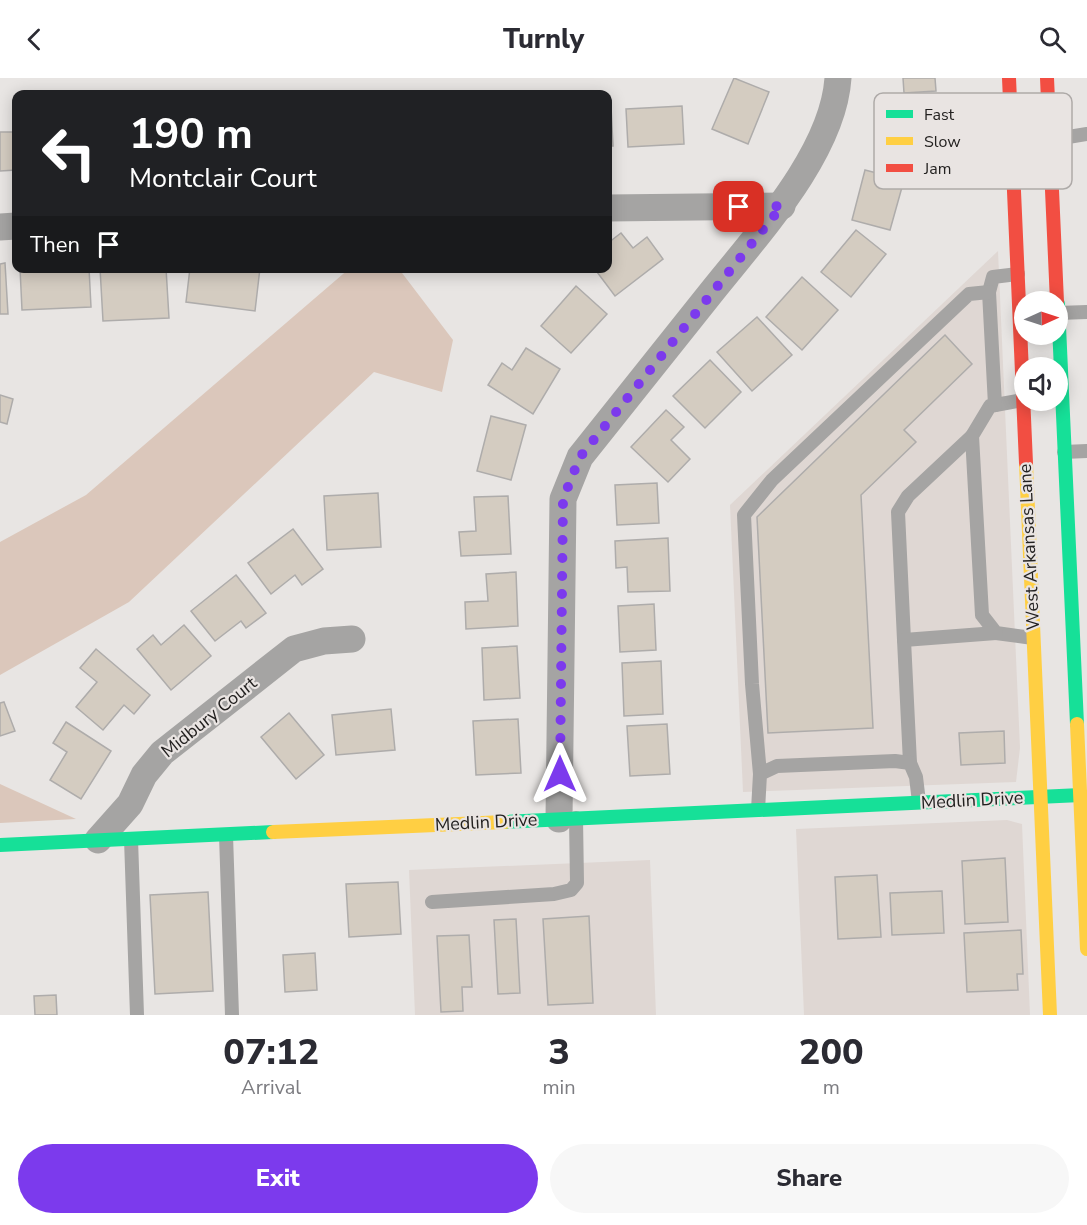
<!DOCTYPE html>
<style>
body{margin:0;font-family:"Nunito Sans",sans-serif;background:#f7f7f7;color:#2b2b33;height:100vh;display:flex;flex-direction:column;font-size:22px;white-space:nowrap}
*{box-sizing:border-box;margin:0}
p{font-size:20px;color:#7c7c81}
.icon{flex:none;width:33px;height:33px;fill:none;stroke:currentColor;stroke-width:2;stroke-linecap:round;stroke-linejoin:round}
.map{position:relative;height:937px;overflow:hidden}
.panel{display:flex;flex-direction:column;background:#fff;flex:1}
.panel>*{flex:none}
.top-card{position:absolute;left:12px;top:12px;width:600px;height:183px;border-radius:12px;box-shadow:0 3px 15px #0003;background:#202124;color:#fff;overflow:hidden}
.needle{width:39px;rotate:87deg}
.buttons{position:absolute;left:1014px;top:213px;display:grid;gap:12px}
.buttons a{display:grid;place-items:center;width:54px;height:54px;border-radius:50%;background:#fff;box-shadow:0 3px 15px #0003;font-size:30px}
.pin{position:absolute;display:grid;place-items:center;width:51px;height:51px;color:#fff;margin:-26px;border-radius:12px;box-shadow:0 3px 9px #0006}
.me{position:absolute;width:66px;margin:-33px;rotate:0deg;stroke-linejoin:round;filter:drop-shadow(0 0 4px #0008)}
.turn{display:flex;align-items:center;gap:21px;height:126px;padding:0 18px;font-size:27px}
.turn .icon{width:78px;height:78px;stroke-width:2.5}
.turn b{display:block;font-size:42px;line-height:51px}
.then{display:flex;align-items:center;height:57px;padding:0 18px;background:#0003;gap:12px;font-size:22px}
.eta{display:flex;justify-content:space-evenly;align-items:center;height:102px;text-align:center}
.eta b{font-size:36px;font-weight:800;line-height:42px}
.cta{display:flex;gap:12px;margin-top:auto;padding:12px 18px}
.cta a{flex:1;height:69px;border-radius:36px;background:#7c3aed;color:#fff;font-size:24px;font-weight:800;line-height:69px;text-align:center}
.cta a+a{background:#f7f7f7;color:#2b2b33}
header{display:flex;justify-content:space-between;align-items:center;height:78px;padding:0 18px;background:#fff;font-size:27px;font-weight:800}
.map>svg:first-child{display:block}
</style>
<header><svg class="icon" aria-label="back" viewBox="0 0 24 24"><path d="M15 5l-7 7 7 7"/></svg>Turnly<svg class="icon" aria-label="search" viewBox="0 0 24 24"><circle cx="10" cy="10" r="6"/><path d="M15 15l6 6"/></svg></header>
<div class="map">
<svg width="1087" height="937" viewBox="0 0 1087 937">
<rect width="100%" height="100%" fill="#e8e5e3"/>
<!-- built -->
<g fill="#dfd7d3">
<path d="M998 173 1020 670 1016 704 743 714 730 427Z"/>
<path d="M1007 742 1022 746 1030 937H804L796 751Z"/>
<path d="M650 782 656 937H415L409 792Z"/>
</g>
<!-- green -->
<g fill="#dbc7bb">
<path d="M350 190 399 191 453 262 442 314 374 294 129 524 0 597V464L86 417Z"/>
<path d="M0 706 76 741 0 745Z"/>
</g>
<!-- building -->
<g fill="#d4ccc1" stroke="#aeacab" stroke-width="1.5">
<path d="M734 0 769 14 748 66 712 51Z"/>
<path d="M903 0H935L936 13 904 15Z"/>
<path d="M682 28 684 66 628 69 626 31Z"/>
<path d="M611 29 613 68H608V30Z"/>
<path d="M0 54H15L16 92 0 93Z"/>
<path d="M865 92 904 102 890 152 852 142Z"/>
<path d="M856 152 886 176 851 219 821 194Z"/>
<path d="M621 155 633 170 647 159 663 181 615 218 594 190H608V165Z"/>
<path d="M5 185 8 236H0V186Z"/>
<path d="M20 190H89L91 229 22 232Z"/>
<path d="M100 190H166L169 240 103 243Z"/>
<path d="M190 190H260L255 233 186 224Z"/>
<path d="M802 199 838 232 802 272 766 239Z"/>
<path d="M576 208 607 236 571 275 541 248Z"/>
<path d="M757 239 792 277 752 313 717 274Z"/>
<path d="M945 257 972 286 904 352 916 364 861 417 873 650 768 655 757 439Z"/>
<path d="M526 270 560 291 533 336 488 307 502 285 512 292Z"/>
<path d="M710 282 741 314 705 350 673 318Z"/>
<path d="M0 317 13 321 7 346 0 344Z"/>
<path d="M666 332 684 349 671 362 690 381 668 404 631 369Z"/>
<path d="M491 338 526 347 511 402 477 393Z"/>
<path d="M657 405 659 445 617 447 615 407Z"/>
<path d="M378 415 381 469 327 472 324 418Z"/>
<path d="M508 418 511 476 461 478 459 454 476 453 474 419Z"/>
<path d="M293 451 323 491 302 507 295 497 271 516 248 485Z"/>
<path d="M668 460 670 513 628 514 627 489 616 490 615 463Z"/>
<path d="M516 494 518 548 466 551 465 524 488 523 486 496Z"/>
<path d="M236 497 266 535 246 550 241 543 215 563 191 533Z"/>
<path d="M654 526 656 572 620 574 618 528Z"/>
<path d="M184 547 211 578 171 612 137 571 153 557 161 567Z"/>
<path d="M517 568 520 620 484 622 482 570Z"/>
<path d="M96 571 150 617 134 636 124 627 103 652 76 629 97 604 80 590Z"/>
<path d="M661 583 663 636 624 638 622 585Z"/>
<path d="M4 624 15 653 0 658V625Z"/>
<path d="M391 631 395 672 336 677 332 637Z"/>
<path d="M289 635 324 677 296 701 261 659Z"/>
<path d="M518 641 521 695 476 697 473 643Z"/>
<path d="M66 644 111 673 81 721 50 702 67 674 53 665Z"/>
<path d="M667 646 670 696 630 698 627 648Z"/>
<path d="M1004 653 1005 685 961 687 959 655Z"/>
<path d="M1005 780 1008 844 965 846 962 783Z"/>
<path d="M877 797 881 859 838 861 835 799Z"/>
<path d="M398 804 401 856 349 859 346 806Z"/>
<path d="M942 813 944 855 892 857 890 815Z"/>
<path d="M208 814 213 913 155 916 150 817Z"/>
<path d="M589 838 593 925 548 927 543 841Z"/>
<path d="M516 841 520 915 498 916 494 842Z"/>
<path d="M1021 852 1023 896H1017L1018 912 967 914 964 855Z"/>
<path d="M469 857 472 909H462L463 933 441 934 437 858Z"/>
<path d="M315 875 317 912 285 914 283 877Z"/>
<path d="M56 917 57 937H35L34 918Z"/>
</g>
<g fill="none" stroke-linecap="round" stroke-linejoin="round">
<!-- lane -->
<g stroke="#a5a4a3" stroke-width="14">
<path d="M1050 62 1087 56"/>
<path d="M1058 235 1087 234"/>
<path d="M1023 322 990 328 972 358 982 537 996 555 1033 560"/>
<path d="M995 327 989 214 993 199 1018 196"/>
<path d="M1064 374 1087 373"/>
<path d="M904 562 898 434 908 418 972 358"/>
<path d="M910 685 904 562 996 555"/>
<path d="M760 696 752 606 744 437 772 402 969 216 989 214"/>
<path d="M758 732 760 696 777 688 895 683 910 685 916 699 919 724"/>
<path d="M226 757 232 937"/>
<path d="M131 761 137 937"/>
<path d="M432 824 554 816 571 812 577 805 576 740"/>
</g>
<!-- street -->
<g stroke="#a5a4a3" stroke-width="27">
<path d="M608 130 782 128"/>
<path d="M0 149 16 148"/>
<path d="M559 741 563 421 580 379C622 326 664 274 706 221 752 162 833 78 838 0"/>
<path d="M98 762 130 726 144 697 162 675 294 571 324 563 352 561"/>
</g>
<!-- fast -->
<g stroke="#16e098" stroke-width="14">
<path d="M1058 226 1077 646"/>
<path d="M505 744 1081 717"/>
<path d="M0 767 273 754"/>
</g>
<!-- slow -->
<g stroke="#ffcf43" stroke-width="14">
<path d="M1026 385 1050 937"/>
<path d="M1077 646 1087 871"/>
<path d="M273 754 505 744"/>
</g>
<!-- jam -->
<g stroke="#f24e42" stroke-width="14">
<path d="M1009 0 1026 385"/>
<path d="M1047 0 1057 224"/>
</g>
</g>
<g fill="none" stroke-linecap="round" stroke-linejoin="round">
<!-- route -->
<path stroke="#7c3aed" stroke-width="10" stroke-dasharray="0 18" d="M560 696 563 421 580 379 782 128 739 129"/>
</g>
<g text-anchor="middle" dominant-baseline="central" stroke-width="4.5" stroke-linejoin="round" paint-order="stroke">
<!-- street labels -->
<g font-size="18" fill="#232120" stroke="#e9e4e2">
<text transform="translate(1029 469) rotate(-93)">West Arkansas Lane</text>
<text transform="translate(209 639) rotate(-39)">Midbury Court</text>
<text transform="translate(972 722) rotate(-3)">Medlin Drive</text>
<text transform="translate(486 744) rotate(-3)">Medlin Drive</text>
</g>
</g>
<!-- legend -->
<rect x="874" y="15" width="198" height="96" rx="9" fill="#e9e4e2" stroke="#aeaaa8" stroke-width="1.5"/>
<rect x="886" y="32" width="27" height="8" fill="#16e098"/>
<rect x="886" y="59" width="27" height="8" fill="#ffcf43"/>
<rect x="886" y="86" width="27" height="8" fill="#f24e42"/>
<g font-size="16" fill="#232120">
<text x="924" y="42">Fast</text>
<text x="924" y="69">Slow</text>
<text x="924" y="96">Jam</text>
</g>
</svg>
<div class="buttons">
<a><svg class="needle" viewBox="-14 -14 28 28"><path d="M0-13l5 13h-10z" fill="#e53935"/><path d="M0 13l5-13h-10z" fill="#7c7c81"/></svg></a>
<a><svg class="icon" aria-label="sound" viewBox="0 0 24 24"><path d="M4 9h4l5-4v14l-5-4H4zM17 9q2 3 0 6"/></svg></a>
</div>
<div class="pin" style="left:739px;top:129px;background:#d93025"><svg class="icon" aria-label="arrive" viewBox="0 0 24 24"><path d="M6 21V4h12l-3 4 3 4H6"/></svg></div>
<svg class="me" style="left:560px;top:696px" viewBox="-20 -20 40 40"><path d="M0-17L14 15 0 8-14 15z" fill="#7c3aed" stroke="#fff" stroke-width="4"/></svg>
<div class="top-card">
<div class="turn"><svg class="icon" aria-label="left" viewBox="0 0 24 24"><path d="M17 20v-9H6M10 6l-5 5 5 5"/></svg><div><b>190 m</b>Montclair Court</div></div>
<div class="then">Then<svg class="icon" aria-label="arrive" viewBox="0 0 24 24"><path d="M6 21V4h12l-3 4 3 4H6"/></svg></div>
</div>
</div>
<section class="panel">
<div class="eta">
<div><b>07:12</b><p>Arrival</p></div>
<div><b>3</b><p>min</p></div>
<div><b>200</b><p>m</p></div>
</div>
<div class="cta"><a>Exit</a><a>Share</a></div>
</section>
